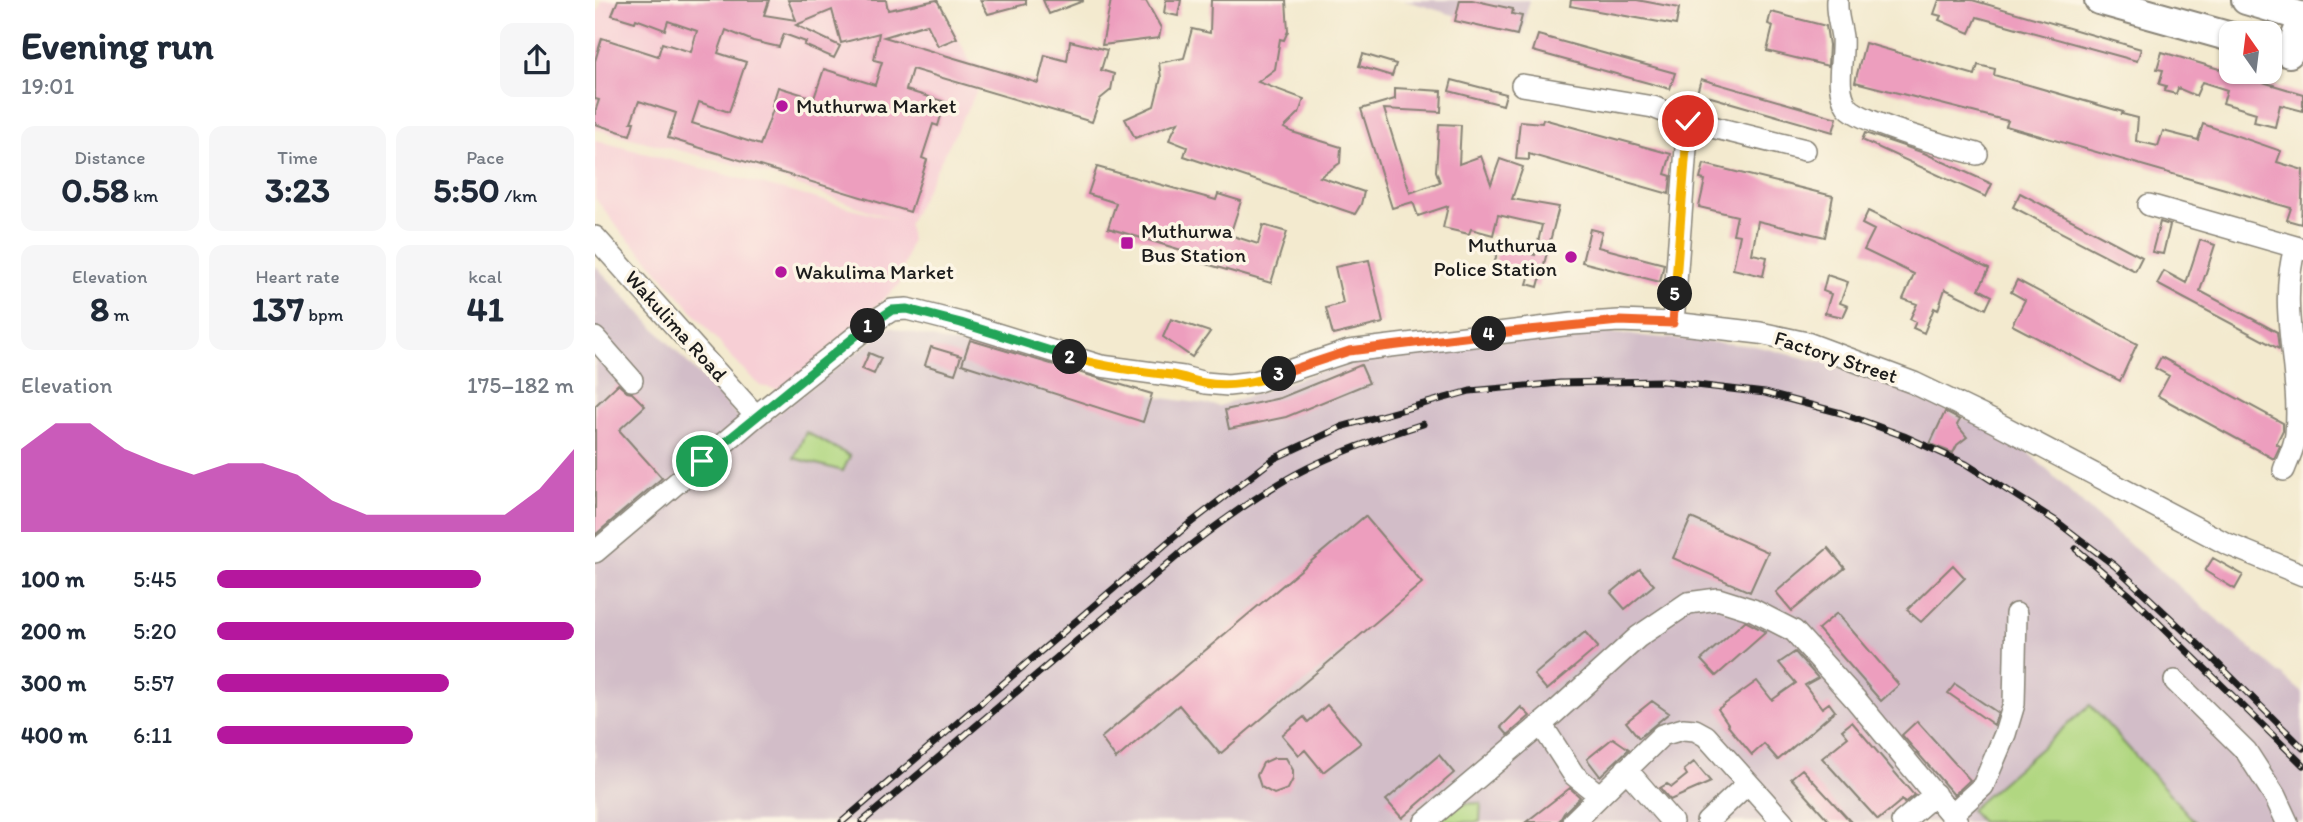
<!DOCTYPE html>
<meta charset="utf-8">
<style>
:root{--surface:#fff;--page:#f6f6f7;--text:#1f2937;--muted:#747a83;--accent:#b5179e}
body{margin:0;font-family:Itim,sans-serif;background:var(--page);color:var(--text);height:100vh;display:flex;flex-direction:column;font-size:26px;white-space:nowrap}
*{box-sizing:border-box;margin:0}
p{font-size:23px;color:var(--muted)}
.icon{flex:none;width:38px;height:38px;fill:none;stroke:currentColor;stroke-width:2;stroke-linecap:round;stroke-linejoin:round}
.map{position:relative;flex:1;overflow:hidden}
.sheet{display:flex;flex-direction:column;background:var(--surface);width:595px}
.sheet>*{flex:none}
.needle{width:46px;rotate:346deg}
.buttons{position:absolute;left:1624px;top:21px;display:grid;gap:14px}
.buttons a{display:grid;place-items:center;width:63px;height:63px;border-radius:14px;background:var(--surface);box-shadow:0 2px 5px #0004;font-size:35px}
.pin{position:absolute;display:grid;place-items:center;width:60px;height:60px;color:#fff;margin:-30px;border:4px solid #fff;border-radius:50%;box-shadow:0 2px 7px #0007}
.km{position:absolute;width:35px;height:35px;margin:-18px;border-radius:50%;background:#222;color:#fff;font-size:19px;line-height:35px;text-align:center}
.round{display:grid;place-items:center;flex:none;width:74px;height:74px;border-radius:14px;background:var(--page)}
.headline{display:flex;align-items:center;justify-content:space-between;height:119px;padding:0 21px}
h1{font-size:38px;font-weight:800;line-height:52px}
.metrics{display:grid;grid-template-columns:repeat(3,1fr);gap:10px;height:119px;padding:7px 21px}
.metrics div{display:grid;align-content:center;border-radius:14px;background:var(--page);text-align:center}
.metrics b{font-size:35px;font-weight:800}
.metrics small{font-size:19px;font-weight:400}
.metrics p{font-size:19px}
.chart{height:196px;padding:14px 21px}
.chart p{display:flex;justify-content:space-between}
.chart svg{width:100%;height:126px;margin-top:7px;fill:var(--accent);opacity:.7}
ul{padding:0 21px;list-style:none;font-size:23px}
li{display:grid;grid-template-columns:112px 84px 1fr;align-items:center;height:52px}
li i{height:18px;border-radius:9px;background:var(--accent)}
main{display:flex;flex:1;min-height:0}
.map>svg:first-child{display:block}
</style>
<main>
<section class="sheet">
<div class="headline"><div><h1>Evening run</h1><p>19:01</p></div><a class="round"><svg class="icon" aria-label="share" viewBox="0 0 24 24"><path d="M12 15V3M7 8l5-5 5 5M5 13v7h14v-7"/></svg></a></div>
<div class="metrics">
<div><p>Distance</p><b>0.58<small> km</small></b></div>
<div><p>Time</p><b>3:23</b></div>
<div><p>Pace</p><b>5:50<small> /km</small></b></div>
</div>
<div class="metrics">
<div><p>Elevation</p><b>8<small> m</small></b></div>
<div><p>Heart rate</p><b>137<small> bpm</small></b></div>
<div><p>kcal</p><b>41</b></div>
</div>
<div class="chart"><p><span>Elevation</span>175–182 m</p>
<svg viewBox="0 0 160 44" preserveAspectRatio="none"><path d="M0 44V15L10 6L20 6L30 15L40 20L50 24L60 20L70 20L80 24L90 33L100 38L110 38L120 38L130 38L140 38L150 29L160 15V44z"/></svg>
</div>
<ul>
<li><b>100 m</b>5:45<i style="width:74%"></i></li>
<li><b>200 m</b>5:20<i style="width:100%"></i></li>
<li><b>300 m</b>5:57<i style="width:65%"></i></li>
<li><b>400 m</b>6:11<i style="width:55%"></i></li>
</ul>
</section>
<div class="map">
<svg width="1708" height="822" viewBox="0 0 1708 822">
<rect width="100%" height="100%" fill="#fcf5e5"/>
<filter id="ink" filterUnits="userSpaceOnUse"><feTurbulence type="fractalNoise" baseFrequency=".0143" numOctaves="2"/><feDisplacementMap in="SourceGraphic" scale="14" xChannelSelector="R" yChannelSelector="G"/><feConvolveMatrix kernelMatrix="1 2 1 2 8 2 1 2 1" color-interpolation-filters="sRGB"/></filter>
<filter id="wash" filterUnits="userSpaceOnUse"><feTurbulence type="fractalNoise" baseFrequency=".00686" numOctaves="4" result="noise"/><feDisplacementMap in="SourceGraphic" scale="28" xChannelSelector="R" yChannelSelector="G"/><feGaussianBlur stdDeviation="1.57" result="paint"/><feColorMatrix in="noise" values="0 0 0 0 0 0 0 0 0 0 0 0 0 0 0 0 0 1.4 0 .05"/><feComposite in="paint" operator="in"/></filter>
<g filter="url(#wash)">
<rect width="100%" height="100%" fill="#f3eacf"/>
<!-- built -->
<path fill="#f7cfd5" d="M7 0H284L286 4 316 0H344L386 83 313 224 316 240 304 285 187 390 165 386 140 361 53 259 28 234 0 198V140L301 220 147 166 0 129V19Z"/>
<!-- industrial -->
<path fill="#d2bdc8" d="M809 0H934L927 36Z
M0 265 158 432 295 327 568 398 624 406 772 355 1004 332 1160 346 1264 371 1422 442 1498 513 1708 693V822H0Z"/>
<!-- green -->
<path fill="#b1d781" stroke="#667a4e" stroke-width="2" d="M211 432 255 456 248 471 199 458Z
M1495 705 1600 822H1386L1375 810Z
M886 803 885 822H838L859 804Z"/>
<g id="blocks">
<!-- building -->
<path fill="#ed9ebe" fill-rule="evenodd" d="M23 0H174L169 15 201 20 193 0H291L293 10 342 0 362 38 343 46 332 24 289 37 443 83 450 55 472 61 475 41 512 50 506 70 519 74 516 90 505 99 497 122 317 69 311 90 350 102 343 126 338 124 327 158 332 160 315 212 73 138 81 113 44 101 36 122H39L35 135 0 124V112L4 100 0 99V61L7 38 63 56 67 43 96 52 102 31 73 21 70 30 41 19 40 22 17 15ZM237 10 246 43 284 33 279 60 287 62 280 85 229 69 219 98 183 87 177 106 179 107 165 145 97 123 104 102 134 112 151 62 123 53 131 30 158 41 184 47 189 34 211 42 209 45 239 58 245 46 201 25Z
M385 0H431V4L393 14Z
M448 0H488V1L454 14Z
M516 0 551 1 566 28 564 38 507 45Z
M571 0H586L583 16 569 13Z
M616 0H691L693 31 689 40 685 39 680 69 663 82 709 99 704 113 689 128 697 132 746 147 745 163 725 177 769 192 766 204 760 214 589 156 592 147 574 140 583 122 540 138 530 119 559 106 566 78 564 63 589 58 597 29 615 33Z
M865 0H877L918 9 917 14 927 16 922 35 860 21Z
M976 0H1042L1084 8 1081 25 975 6Z
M1344 0H1377L1546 49 1542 61 1382 17 1375 33 1344 20 1346 16 1339 14Z
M1176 12 1231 26 1234 45 1233 66 1172 51 1178 26 1173 24Z
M943 35 1080 73 1075 89 938 51Z
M1270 43 1380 75 1383 65 1400 69 1399 75 1528 112 1527 114 1543 118 1541 141 1563 146 1568 131 1603 140 1608 124 1686 151 1682 162 1708 170 1706 224 1692 220 1696 208 1411 126 1413 121 1260 82Z
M1567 52 1708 94V111L1685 105 1680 127 1659 122 1661 113 1628 103 1632 90 1607 82 1601 96 1583 88 1581 94 1569 91 1571 86 1564 84 1568 70 1562 69Z
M768 54 801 64 797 76 764 66Z
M1106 79 1242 118 1238 132 1102 93Z
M857 80 911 94 908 105 854 91Z
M800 88 847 91 846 112 789 109 815 193 845 182 841 171 844 124 866 125 864 164 886 156 896 184 905 159 928 167 917 199 964 207 943 287 932 284 936 271 900 261 904 245 940 255 947 225 903 215 898 235 876 229 874 234 848 228 853 206 823 216 818 202 797 208 766 109 800 99Z
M948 119 1076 154 1070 174 1076 176 1074 194 934 154V160L921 159 925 121 947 123Z
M1270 133 1329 153 1397 184 1391 197 1267 140Z
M1109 164 1238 196 1230 237 1163 221 1157 254 1172 257 1168 276 1138 269 1145 235 1138 234 1142 216 1104 207 1110 180 1105 179Z
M502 167 621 200 623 194 646 201 635 235 663 244 668 225 692 232 676 283 591 258 593 252 513 228 521 203 493 194Z
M1425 193 1547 257 1540 271 1418 207Z
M1273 211 1394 269 1384 289 1397 296 1391 309 1350 289 1343 310 1339 308 1329 333 1318 328 1321 322 1315 319 1322 304 1308 299 1319 274 1269 250 1279 230 1267 224Z
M1565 222 1575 225 1568 254 1557 252Z
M995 229 1007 232 1003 247 1069 264 1065 282 987 262Z
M1605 240 1620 245 1605 291 1682 332 1684 349 1562 284 1569 271 1591 283Z
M774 260 788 323 738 335 731 308 748 303 740 267Z
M1232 275 1253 282 1245 303 1253 306 1248 317 1230 313 1236 294 1228 291Z
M1422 280 1542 344 1525 381 1417 325 1430 300 1416 292Z
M576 319 615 332 597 357 568 337Z
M375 340 557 394 548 422 367 364Z
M336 347 366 356 360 374 330 365Z
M274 353 286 358 279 374 267 369Z
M1566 357 1688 423V430L1681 444 1685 446 1679 459 1563 396 1574 376 1560 368Z
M766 365 774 383 691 417 634 429 630 410 685 398Z
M23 384 32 392 37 393 50 406 24 430 67 478 0 535V406Z
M1350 412 1365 420 1362 425 1372 437 1362 445 1358 453 1335 444Z
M770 516 827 583 625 754 584 705 521 759 506 738Z
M1096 518 1173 552 1155 592 1078 558Z
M1233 548 1250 568 1197 611 1181 592Z
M1618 558 1648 575 1640 589 1610 571Z
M1358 565 1370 578 1326 622 1312 610Z
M1045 569 1059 585 1030 609 1016 593Z
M1242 613 1304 685 1286 701 1223 629Z
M1150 621 1171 632 1121 676 1106 660Z
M990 632 1003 647 952 690 939 675Z
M1200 652 1223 678 1210 685 1227 708 1234 703 1240 711 1183 760 1169 744 1157 755 1133 726 1134 725 1123 709 1162 681 1177 700 1201 683 1184 663Z
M1360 684 1403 713 1399 725 1353 693Z
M1057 701 1074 713 1044 738 1031 722Z
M732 705 766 743 728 772 710 750 704 755 687 735 709 717 713 722Z
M926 707 935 716 913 735 906 727Z
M1322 721 1375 780 1359 795 1307 735Z
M1257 722 1319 795 1309 803 1307 800 1283 820 1227 758 1253 737 1247 730Z
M1018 738 1034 749 1005 776 992 759Z
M844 755 859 773 807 818 791 800Z
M679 758H691L698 770V779L693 789 679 794 666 787 662 775 668 763Z
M1099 762 1116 782 1075 800 1065 788 1072 784 1077 787 1092 775 1089 770Z
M1207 769 1256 822H1235L1196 778Z
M975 788 985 797 969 813 965 820 962 822H931Z"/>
</g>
</g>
<g filter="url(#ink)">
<use href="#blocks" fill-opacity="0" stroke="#888376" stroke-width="2"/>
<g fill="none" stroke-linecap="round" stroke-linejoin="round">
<!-- minor casing -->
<g stroke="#888376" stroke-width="24">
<path id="minor" d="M1242 0C1241 15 1245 23 1247 37 1249 59 1239 86 1252 106 1263 123 1359 148 1382 154
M927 85 1058 107 1093 121
M1554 205 1708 249
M0 237 161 416
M1078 323 1093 121 1210 150
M0 338 37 380
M1689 470C1693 459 1700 446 1701 434 1707 372 1682 309 1700 248
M0 552 161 416 284 318 297 310 312 309 366 323 506 366 588 377 610 383 633 385 660 382 754 351 977 324 1024 321 1078 323 1165 333 1212 343 1319 383 1398 421 1630 543 1708 575
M1580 681 1651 751 1680 796 1692 822
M946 724 979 775 1004 795
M1031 769 1077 822
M1356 815 1388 786 1410 734 1419 704 1421 614
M830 822 957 715 1043 637 1093 603 1123 599 1158 610 1199 631 1262 701 1362 822
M978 822 1067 735 1088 729 1100 730 1111 736 1188 822
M1112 822 1153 783
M1307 822 1340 794"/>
</g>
<!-- major casing -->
<g stroke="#888376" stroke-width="32">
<path id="major" d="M1504 0 1636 37
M1651 0 1708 17
M1694 53 1708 19"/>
</g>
<!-- minor -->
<use href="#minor" stroke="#fff" stroke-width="21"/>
<!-- major -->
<use href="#major" stroke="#fff" stroke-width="28"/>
<!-- rail casing -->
<g stroke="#1c1c1c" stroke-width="7">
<path id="rail" d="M1481 549 1538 598 1708 765
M247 822 594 524 680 458 749 426 875 391 965 383 1067 381 1170 393 1246 413 1309 436 1371 464 1461 521 1520 566 1603 644 1708 748
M267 822 593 547C627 521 661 496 699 475 740 453 784 438 828 424"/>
</g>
<!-- rail -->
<use href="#rail" stroke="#fcf5e5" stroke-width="4.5" stroke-dasharray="13" stroke-linecap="butt"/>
</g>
</g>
<g fill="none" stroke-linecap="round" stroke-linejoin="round" filter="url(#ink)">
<!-- split-1 casing -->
<g stroke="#fff" stroke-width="14">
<path id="split-1" d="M107 461 273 326"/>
</g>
<!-- split-2 casing -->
<g stroke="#fff" stroke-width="14">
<path id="split-2" d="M273 326 297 310 312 309 366 323 475 357"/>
</g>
<!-- split-3 casing -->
<g stroke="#fff" stroke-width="14">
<path id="split-3" d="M475 357C509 367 542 371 577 375 589 377 598 381 609 383 635 388 660 382 684 374"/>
</g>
<!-- split-4 casing -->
<g stroke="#fff" stroke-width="14">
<path id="split-4" d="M684 374 754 351 894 334"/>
</g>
<!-- split-5 casing -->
<g stroke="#fff" stroke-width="14">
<path id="split-5" d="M894 334 1024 321 1078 323 1080 294"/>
</g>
<!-- split-6 casing -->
<g stroke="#fff" stroke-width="14">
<path id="split-6" d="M1080 294 1093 121"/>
</g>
<!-- split-1 -->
<use href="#split-1" stroke="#22a559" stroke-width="9"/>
<!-- split-2 -->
<use href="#split-2" stroke="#22a559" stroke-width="9"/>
<!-- split-3 -->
<use href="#split-3" stroke="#f5b400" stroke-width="9"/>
<!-- split-4 -->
<use href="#split-4" stroke="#f0652b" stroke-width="9"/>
<!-- split-5 -->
<use href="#split-5" stroke="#f0652b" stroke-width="9"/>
<!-- split-6 -->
<use href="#split-6" stroke="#f5b400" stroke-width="9"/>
</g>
<!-- markers -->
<g fill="#b5179e" stroke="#fcf5e5" stroke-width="2.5">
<circle cx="187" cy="106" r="7"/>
<rect x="525" y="236" width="14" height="14" rx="3.5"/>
<circle cx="976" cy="257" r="7"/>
<circle cx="186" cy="272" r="7"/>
</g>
<g text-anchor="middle" stroke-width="7" stroke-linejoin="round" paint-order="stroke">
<!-- poi labels -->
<g font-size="21" fill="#1c1c1c" stroke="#fcf5e5" text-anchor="start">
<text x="201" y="113">Muthurwa Market</text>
<text x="546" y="238">Muthurwa<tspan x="546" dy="24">Bus Station</tspan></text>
<text x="962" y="252" text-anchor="end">Muthurua<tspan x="962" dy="24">Police Station</tspan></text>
<text x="200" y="279">Wakulima Market</text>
</g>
<!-- street labels -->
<g font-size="21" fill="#1c1c1c" stroke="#fcf5e5">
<text transform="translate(81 326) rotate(48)" y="7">Wakulima Road</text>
<text transform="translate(1241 357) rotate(18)" y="7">Factory Street</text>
</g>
</g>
</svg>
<div class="buttons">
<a><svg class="needle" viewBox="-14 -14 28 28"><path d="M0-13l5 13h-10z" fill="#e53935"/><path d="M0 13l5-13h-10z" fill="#747a83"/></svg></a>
</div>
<div class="pin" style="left:107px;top:461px;background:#1e9e55"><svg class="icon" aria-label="arrive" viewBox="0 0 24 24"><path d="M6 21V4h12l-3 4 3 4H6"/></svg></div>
<div class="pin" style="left:1093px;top:121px;background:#d93025"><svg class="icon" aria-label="check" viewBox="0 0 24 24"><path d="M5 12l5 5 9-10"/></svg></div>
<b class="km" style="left:273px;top:326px">1</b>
<b class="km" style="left:475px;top:357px">2</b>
<b class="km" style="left:684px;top:374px">3</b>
<b class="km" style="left:894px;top:334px">4</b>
<b class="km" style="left:1080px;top:294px">5</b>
</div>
</main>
